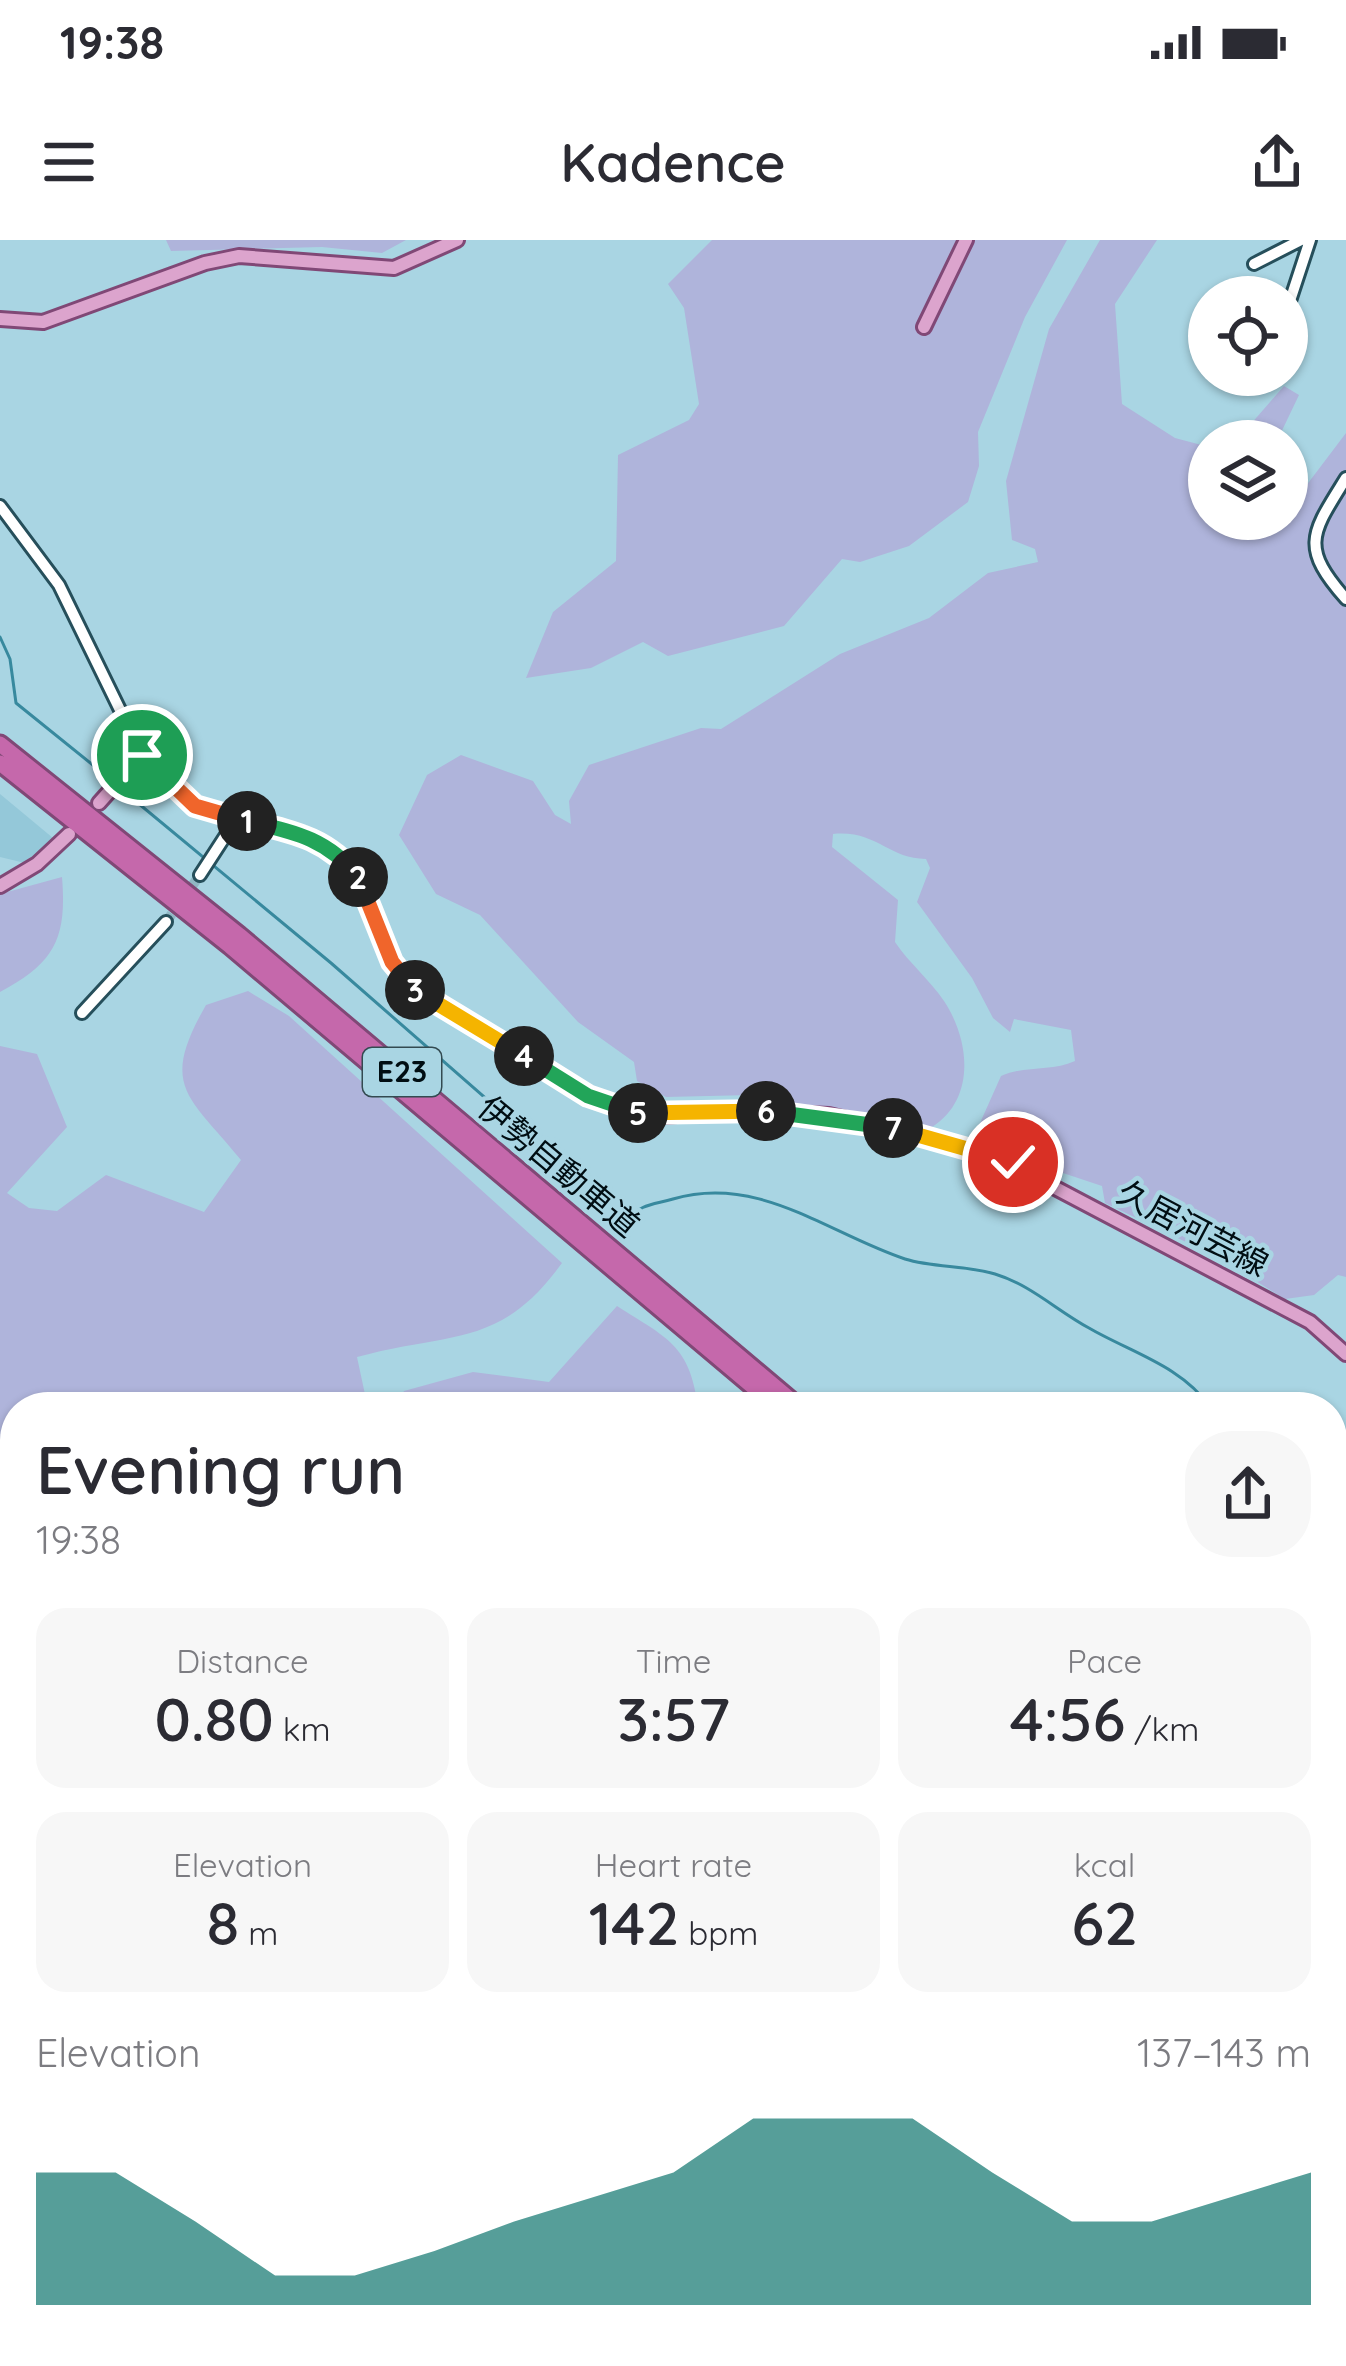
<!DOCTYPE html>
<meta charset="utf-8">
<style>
:root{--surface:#fff;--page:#f7f7f7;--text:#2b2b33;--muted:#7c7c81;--accent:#0f766e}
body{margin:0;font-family:Quicksand,"Noto Sans JP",sans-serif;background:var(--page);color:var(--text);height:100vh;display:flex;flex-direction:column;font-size:45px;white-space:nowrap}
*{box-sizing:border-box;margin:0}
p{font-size:39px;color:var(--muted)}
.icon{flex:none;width:66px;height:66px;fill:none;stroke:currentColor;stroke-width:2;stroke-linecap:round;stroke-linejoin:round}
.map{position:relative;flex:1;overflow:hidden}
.sheet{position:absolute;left:0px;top:1152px;width:1347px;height:975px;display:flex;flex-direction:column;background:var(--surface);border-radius:48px 48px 0 0;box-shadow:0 3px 9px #0004}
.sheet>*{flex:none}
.tools{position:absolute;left:1188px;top:36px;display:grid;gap:24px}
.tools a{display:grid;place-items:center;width:120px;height:120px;border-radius:50%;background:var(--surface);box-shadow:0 3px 9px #0004;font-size:60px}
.pin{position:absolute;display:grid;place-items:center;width:102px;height:102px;color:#fff;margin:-51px;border:6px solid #fff;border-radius:50%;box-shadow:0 3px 12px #0007}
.km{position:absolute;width:60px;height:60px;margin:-30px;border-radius:50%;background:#222;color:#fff;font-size:33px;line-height:60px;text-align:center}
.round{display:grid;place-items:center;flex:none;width:126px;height:126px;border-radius:48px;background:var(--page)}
.overview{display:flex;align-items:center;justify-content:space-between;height:204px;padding:0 36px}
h1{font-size:66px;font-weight:600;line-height:90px}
.figures{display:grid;grid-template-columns:repeat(3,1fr);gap:18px;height:204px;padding:12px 36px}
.figures div{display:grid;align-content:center;border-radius:30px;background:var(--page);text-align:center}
.figures b{font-size:60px;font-weight:600}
.figures small{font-size:33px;font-weight:400}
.figures p{font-size:33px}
.chart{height:336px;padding:24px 36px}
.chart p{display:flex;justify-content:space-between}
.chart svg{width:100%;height:216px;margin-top:12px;fill:var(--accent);opacity:.7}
.status{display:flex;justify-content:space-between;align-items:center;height:84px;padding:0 60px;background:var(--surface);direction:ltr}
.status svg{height:33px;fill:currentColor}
header{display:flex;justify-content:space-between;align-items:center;height:156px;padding:0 36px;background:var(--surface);font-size:54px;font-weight:600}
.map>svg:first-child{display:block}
</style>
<div class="status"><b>19:38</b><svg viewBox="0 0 49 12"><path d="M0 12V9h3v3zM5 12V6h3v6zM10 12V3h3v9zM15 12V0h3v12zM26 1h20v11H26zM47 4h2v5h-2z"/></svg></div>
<header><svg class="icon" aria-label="menu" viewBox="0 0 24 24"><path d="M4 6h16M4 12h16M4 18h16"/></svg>Kadence<svg class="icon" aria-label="share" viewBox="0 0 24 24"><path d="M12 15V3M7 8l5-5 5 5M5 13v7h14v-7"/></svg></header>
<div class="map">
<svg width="1346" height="2126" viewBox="0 0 1346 2126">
<rect width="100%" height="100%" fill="#a9d5e3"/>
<!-- built -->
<path fill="#94c8d9" d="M0 554 59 603 25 623 0 617Z"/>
<!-- green -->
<path fill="#afb4db" d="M166 0H406L382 13 322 7 171 11Z
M712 0H1067L1025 77 978 192 979 226 968 262 909 306 860 322 842 319 784 386 668 416 643 402 591 428 526 438 553 372 616 321 618 215 689 180 699 164 684 68 668 44Z
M1100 0H1157L1115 64 1122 164 1175 198 1209 207V238H1200L1209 253V279H1287V271L1346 193V1037L1338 1035 1314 1055 1285 1059 1217 1017 1105 963 1102 946 1018 918 992 903 980 883 1001 836C1026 825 1051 832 1075 821L1071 790 1014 779 1010 792 993 778 972 738 917 662 930 628 926 619C888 619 877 590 833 594L832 607 898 660 895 702C909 723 930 740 944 761 971 802 975 860 932 887L751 855 666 857 637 841 634 822 578 782 480 675 436 654 399 595 427 535 461 515 533 541 555 575 571 584 569 561 589 525 701 488 721 489 840 414 929 378 988 333 1038 322 1035 309 1012 300 1006 241 1049 89Z
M1284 146 1299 155 1277 201H1236Z
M62 637C67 698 55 723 0 752V654Z
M248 751 289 776 562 1023C500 1109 451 1091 357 1117L366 1159 382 1167H15V1722L0 1719V806L37 814 67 887 7 953 29 968 57 971 106 935 204 972 241 920C188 855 159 847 206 765Z
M617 1066C667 1098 690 1105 698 1167H396L404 1151 473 1132 549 1142Z
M15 1792V2112H442L466 2126H19L15 2114 0 2109V1795Z
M1143 2112H1316L1305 2126H1170Z"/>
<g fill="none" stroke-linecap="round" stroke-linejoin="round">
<!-- stream -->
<path stroke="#38899e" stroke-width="3" d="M0 397 10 419 16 463 104 534
M121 549 331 723 626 981C642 963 652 965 673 959 759 934 827 993 905 1019 934 1028 965 1025 995 1034 1031 1045 1056 1070 1089 1088 1130 1112 1182 1126 1210 1167
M1332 1476 1346 1492"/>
<!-- river -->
<path stroke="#38899e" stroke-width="15" d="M1332 1797 1346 1805"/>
<!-- minor-tunnel -->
<path stroke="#90b7c4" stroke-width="10" stroke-dasharray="10 5" stroke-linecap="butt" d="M166 682 200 635"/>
<!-- minor casing -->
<g stroke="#264f5b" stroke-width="16">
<path id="minor" d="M1254 24 1301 0
M1287 70 1310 0
M1346 238C1312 293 1299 306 1346 359
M0 266 59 345 142 515
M200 635 237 578
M82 773 166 682
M1080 2120 1104 2126
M1329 2126 1333 2112 1346 2117"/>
</g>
<!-- major casing -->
<g stroke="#804876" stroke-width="18">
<path id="major" d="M0 79 43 82 205 23 239 16 394 28 457 0
M924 87 966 0
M99 563 142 515 195 566 303 594 335 611 362 642 392 721 416 752 588 856 660 876 745 871 829 875 987 912 1310 1082 1346 1114
M0 646 37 624 69 594
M1332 1708 1346 1687
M1079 2126 1082 2112"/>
</g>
<!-- highway casing -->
<g stroke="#804876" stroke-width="21">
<path id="highway" d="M0 504 239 695 799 1167
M0 523 230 706 777 1167
M1332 1563 1346 1572
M1332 1581 1346 1590"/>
</g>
<!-- minor -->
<use href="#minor" stroke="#fff" stroke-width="10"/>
<!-- major -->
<use href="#major" stroke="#dca4cd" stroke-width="12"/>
<!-- highway -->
<use href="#highway" stroke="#c568ab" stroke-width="15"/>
</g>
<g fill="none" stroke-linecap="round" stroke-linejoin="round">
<!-- split-1 casing -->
<g stroke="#fff" stroke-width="24">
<path id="split-1" d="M142 515 195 566 247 581"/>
</g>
<!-- split-2 casing -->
<g stroke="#fff" stroke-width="24">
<path id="split-2" d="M247 581C293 592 327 598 358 637"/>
</g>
<!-- split-3 casing -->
<g stroke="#fff" stroke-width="24">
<path id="split-3" d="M358 637 392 722 415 750"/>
</g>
<!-- split-4 casing -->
<g stroke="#fff" stroke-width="24">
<path id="split-4" d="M415 750 524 816"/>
</g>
<!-- split-5 casing -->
<g stroke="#fff" stroke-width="24">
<path id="split-5" d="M524 816 588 856 638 873"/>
</g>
<!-- split-6 casing -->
<g stroke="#fff" stroke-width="24">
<path id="split-6" d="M638 873 766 871"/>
</g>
<!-- split-7 casing -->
<g stroke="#fff" stroke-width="24">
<path id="split-7" d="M766 871 893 888"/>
</g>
<!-- split-8 casing -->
<g stroke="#fff" stroke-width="24">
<path id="split-8" d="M893 888 1013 922"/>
</g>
<!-- split-1 -->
<use href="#split-1" stroke="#f0652b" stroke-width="15"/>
<!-- split-2 -->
<use href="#split-2" stroke="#22a559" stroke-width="15"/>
<!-- split-3 -->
<use href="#split-3" stroke="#f0652b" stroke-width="15"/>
<!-- split-4 -->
<use href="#split-4" stroke="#f5b400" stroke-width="15"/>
<!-- split-5 -->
<use href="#split-5" stroke="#22a559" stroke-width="15"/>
<!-- split-6 -->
<use href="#split-6" stroke="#f5b400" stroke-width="15"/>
<!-- split-7 -->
<use href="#split-7" stroke="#22a559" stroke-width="15"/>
<!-- split-8 -->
<use href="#split-8" stroke="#f5b400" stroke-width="15"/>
</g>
<g text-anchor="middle" stroke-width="9" stroke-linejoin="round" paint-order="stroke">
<!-- shield labels -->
<rect fill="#a9d5e3" stroke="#334a51" stroke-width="3" x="363" y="808" width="78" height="48" rx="9"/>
<g font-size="30" font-weight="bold" fill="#010e13">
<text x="402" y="842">E23</text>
</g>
<!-- street labels -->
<g font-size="33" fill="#010e13" stroke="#a9d5e3">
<text transform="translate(559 926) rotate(40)" y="12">伊勢自動車道</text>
<text transform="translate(1193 988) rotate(28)" y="12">久居河芸線</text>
</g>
</g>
</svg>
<div class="tools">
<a><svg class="icon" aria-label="locate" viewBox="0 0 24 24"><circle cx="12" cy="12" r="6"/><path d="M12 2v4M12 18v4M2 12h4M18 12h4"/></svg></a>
<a><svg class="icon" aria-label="layers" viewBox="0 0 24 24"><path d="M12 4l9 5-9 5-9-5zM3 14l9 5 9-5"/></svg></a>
</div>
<div class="pin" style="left:142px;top:515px;background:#1e9e55"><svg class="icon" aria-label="arrive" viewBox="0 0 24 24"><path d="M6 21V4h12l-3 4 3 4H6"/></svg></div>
<div class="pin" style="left:1013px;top:922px;background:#d93025"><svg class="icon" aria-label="check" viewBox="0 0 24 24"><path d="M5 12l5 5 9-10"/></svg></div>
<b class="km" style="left:247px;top:581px">1</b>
<b class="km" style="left:358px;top:637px">2</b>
<b class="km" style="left:415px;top:750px">3</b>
<b class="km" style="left:524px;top:816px">4</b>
<b class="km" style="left:638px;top:873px">5</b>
<b class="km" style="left:766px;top:871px">6</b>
<b class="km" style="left:893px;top:888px">7</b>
<section class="sheet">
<div class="overview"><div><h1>Evening run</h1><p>19:38</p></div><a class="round"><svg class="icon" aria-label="share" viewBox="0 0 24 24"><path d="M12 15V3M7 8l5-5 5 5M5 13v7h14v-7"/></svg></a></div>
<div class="figures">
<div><p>Distance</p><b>0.80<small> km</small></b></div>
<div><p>Time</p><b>3:57</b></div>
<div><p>Pace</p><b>4:56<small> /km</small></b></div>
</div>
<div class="figures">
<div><p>Elevation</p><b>8<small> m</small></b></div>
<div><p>Heart rate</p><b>142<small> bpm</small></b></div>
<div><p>kcal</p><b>62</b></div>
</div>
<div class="chart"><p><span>Elevation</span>137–143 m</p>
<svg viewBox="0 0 160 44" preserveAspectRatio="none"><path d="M0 44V17L10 17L20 27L30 38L40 38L50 33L60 27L70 22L80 17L90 6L100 6L110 6L120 17L130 27L140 27L150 22L160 17V44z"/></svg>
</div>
</section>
</div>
